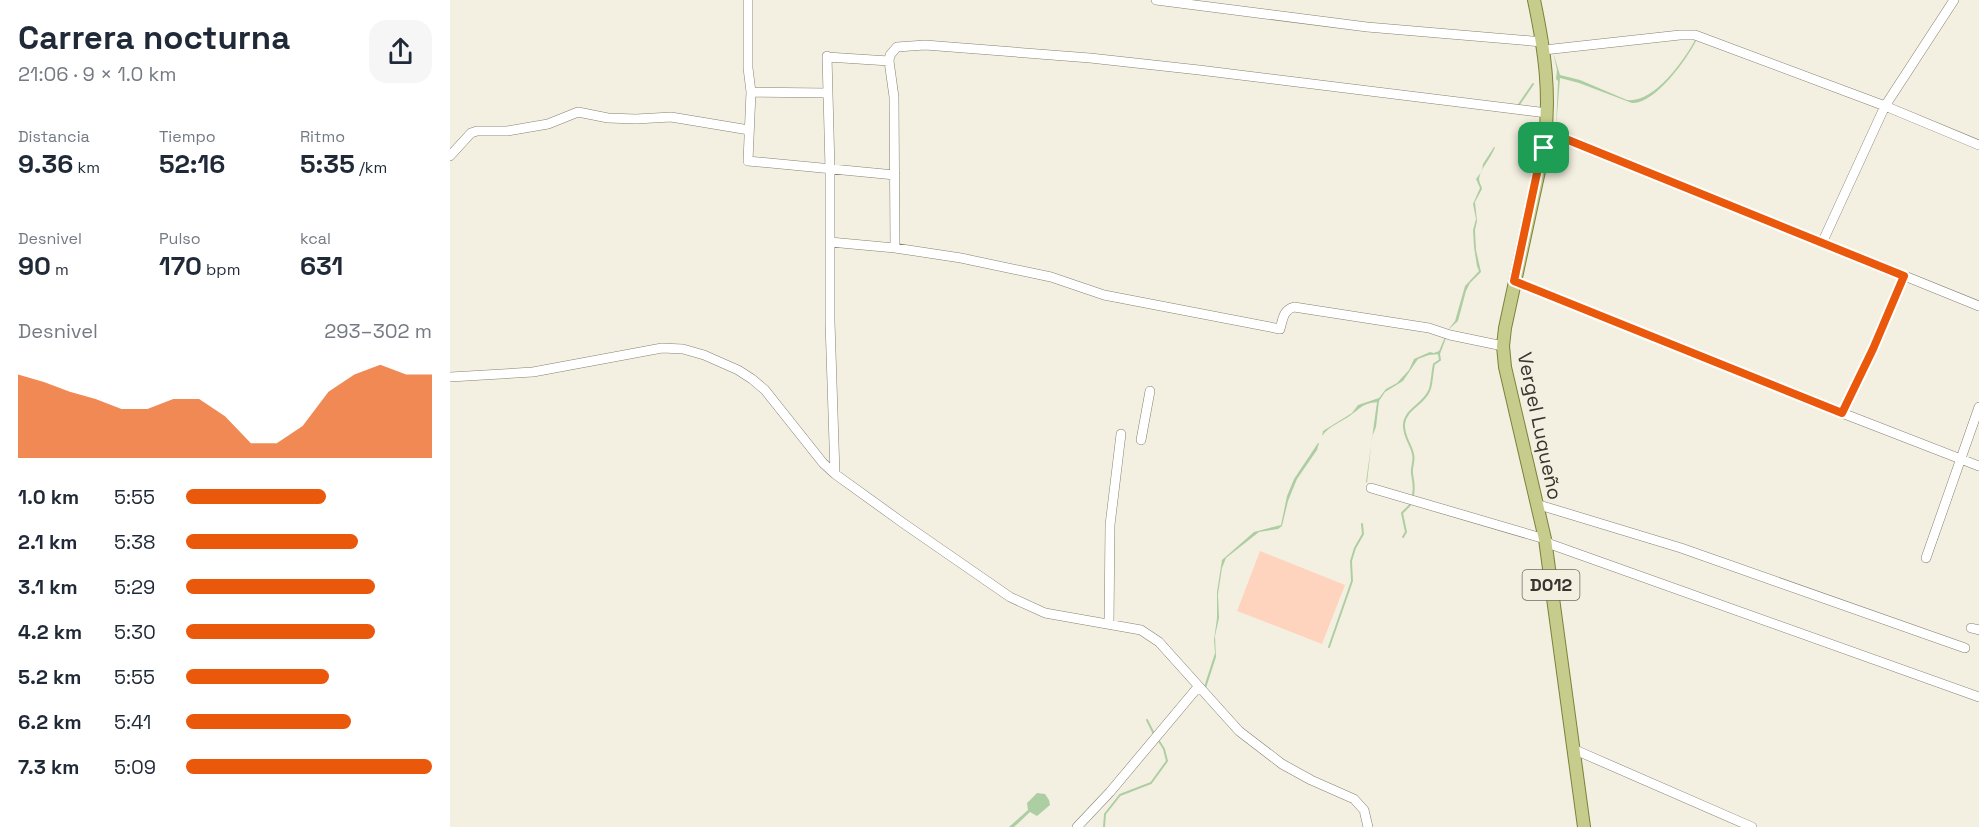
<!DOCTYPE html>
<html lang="es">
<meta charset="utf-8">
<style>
:root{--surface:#fff;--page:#f6f6f7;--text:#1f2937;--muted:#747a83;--accent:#ea580c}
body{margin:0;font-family:"Space Grotesk",sans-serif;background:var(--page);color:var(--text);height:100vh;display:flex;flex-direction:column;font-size:22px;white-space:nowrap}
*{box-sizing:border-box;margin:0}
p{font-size:20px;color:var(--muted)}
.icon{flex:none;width:33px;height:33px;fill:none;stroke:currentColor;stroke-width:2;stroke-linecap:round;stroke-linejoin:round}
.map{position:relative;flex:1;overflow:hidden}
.details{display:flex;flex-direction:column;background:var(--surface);width:450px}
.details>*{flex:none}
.pin{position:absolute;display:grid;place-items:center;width:51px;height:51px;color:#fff;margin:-26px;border-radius:12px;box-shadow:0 3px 9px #0006}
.round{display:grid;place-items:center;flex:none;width:63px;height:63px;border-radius:18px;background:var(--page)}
.summary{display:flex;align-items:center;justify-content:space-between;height:102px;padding:0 18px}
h1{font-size:33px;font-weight:700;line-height:45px}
.figures{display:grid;grid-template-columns:repeat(3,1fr);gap:9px;height:102px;padding:6px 18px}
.figures div{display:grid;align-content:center}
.figures b{font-size:26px;font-weight:700}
.figures small{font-size:16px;font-weight:400}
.figures p{font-size:16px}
.chart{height:168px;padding:12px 18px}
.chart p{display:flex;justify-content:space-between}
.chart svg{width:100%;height:108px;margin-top:6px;fill:var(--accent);opacity:.7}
ul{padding:0 18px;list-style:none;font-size:20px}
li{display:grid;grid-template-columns:96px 72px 1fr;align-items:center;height:45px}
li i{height:15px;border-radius:8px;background:var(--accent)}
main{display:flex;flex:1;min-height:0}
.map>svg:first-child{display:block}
</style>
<main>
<section class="details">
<div class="summary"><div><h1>Carrera nocturna</h1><p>21:06 · 9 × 1.0 km</p></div><a class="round"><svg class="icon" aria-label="share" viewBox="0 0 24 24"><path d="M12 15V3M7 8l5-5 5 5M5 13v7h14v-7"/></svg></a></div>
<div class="figures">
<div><p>Distancia</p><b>9.36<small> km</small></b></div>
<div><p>Tiempo</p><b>52:16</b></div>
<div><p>Ritmo</p><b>5:35<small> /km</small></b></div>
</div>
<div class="figures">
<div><p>Desnivel</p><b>90<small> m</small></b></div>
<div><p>Pulso</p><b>170<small> bpm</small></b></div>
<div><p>kcal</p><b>631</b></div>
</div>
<div class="chart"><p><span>Desnivel</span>293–302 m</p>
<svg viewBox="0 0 160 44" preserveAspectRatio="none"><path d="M0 44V10L10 13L20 17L30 20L40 24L50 24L60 20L70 20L80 27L90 38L100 38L110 31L120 17L130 10L140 6L150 10L160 10V44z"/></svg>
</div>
<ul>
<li><b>1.0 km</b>5:55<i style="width:57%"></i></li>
<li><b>2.1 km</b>5:38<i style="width:70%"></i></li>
<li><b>3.1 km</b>5:29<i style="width:77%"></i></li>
<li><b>4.2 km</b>5:30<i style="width:77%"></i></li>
<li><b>5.2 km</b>5:55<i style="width:58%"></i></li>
<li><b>6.2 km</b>5:41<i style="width:67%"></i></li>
<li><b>7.3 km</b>5:09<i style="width:100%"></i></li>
</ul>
</section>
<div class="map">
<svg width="1529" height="827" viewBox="0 0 1529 827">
<rect width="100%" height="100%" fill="#f4f0e1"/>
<!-- green -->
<path fill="#fed4be" d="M810 551 895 585 872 644 787 611Z"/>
<!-- water -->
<path fill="#adcea2" d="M1245 40 1246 41C1237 59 1204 105 1182 103L1129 83 1110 78 1106 128 1108 81 1106 79 1107 70 1103 52 1110 75 1130 80 1177 100C1204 103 1233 62 1245 40Z
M1044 147H1045C1042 157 1030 169 1029 179 1029 183 1032 186 1032 189L1025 202 1027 221 1025 230 1026 250 1031 272 1020 283 1016 291 1008 321 998 330 1005 321 1015 286 1029 271 1027 266 1024 247 1023 230 1026 219 1023 204 1030 188 1026 179 1032 171 1033 164Z
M995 337 996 338 990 354 979 355 968 359 953 381 935 392 929 401 926 427 922 437 917 483 916 482 927 402C912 404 912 407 901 415 890 423 880 425 872 436L873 431 902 413 908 405 929 398 936 389 947 383 959 370 964 359 980 352 984 353 989 351Z
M868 443H869L867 450 847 479 838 501 832 526 828 529 809 532 776 558 772 568 768 594 769 618 765 636 766 657 756 688 754 687 765 653 764 640 767 618V592L772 560 804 532 831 525 837 496 844 479Z
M587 793 595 794 599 800 600 805 587 816 580 812 564 827H559L578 810 577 803Z"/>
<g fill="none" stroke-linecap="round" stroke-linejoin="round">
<!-- stream -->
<path stroke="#adcea2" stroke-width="2" d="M1068 106 1083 84
M963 495C965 485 963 483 962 473 961 467 965 461 963 454 961 444 953 436 954 424 956 408 973 405 979 391 982 386 982 372 984 364L990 360 989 354
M953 537 956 532 952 513 960 505
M879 647 902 581 901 561 905 548 913 534 912 524
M697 720 704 734
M654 827 655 814 670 795 701 783 717 761 714 749 707 738"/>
<!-- minor casing -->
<g stroke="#868174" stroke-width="10">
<path id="minor" d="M298 0V68L301 92 298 161 445 175
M706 0 917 27 1093 42
M1094 50 1230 35H1245L1435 106 1529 145
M377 56 380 169V322L385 474
M377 57 439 61
M301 92 378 93
M1096 131 1529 306
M0 156 21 133 27 131H57L98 124 128 112 158 118 186 119 221 117 299 130
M380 242 445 248 511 258 601 277 654 295 830 329C833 319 833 310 844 307L979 328 1000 335 1053 346
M1372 243 1435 106 1504 0
M445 248 444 97 439 61 440 55 447 47 475 45 640 58 749 70 1097 113
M1064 281 1392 413 1529 466
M0 377 83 372 212 348 233 349 254 355 288 370 302 379 315 390 373 463 385 474 453 523 560 597 595 613 691 630 709 642 789 731 832 764 861 780 904 799 914 810 918 827
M1392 413 1423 349 1454 276
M691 440 700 391
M921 488 1095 539 1100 544 1529 697
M1086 504 1231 548 1515 648
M1476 558 1529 407
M659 624 660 525 671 434
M1521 628 1529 630
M1123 749 1302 827
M627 827 660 792 748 687"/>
</g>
<!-- major casing -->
<g stroke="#7b823a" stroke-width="14">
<path id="major" d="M1084 0C1095 52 1101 95 1094 148L1055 328 1053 346 1055 367 1095 539 1134 827"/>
</g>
<!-- minor -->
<use href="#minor" stroke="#fff" stroke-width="9"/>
<!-- major -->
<use href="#major" stroke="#c6cd8c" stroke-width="12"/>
</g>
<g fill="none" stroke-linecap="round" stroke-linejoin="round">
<!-- route casing -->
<g stroke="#fff" stroke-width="12">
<path id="route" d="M1096 131 1454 276 1423 349 1392 413 1064 281Z"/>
</g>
<!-- route -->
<use href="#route" stroke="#ea580c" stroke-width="8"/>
</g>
<g text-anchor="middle" stroke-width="5" stroke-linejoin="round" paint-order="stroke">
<!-- shield labels -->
<rect fill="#f4f0e1" stroke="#6f6d64" stroke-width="1.5" x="1072.5" y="570" width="57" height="30" rx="4.5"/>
<g font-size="18" font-weight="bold" fill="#36352f">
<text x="1101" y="591">D012</text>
</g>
<!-- street labels -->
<g font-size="20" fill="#36352f" stroke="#f4f0e1">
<text transform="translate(1090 426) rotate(78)" y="7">Vergel Luqueño</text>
</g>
</g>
</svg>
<div class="pin" style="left:1094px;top:148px;background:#1e9e55"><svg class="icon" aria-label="arrive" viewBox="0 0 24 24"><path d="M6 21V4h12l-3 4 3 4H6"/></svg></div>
</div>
</main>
